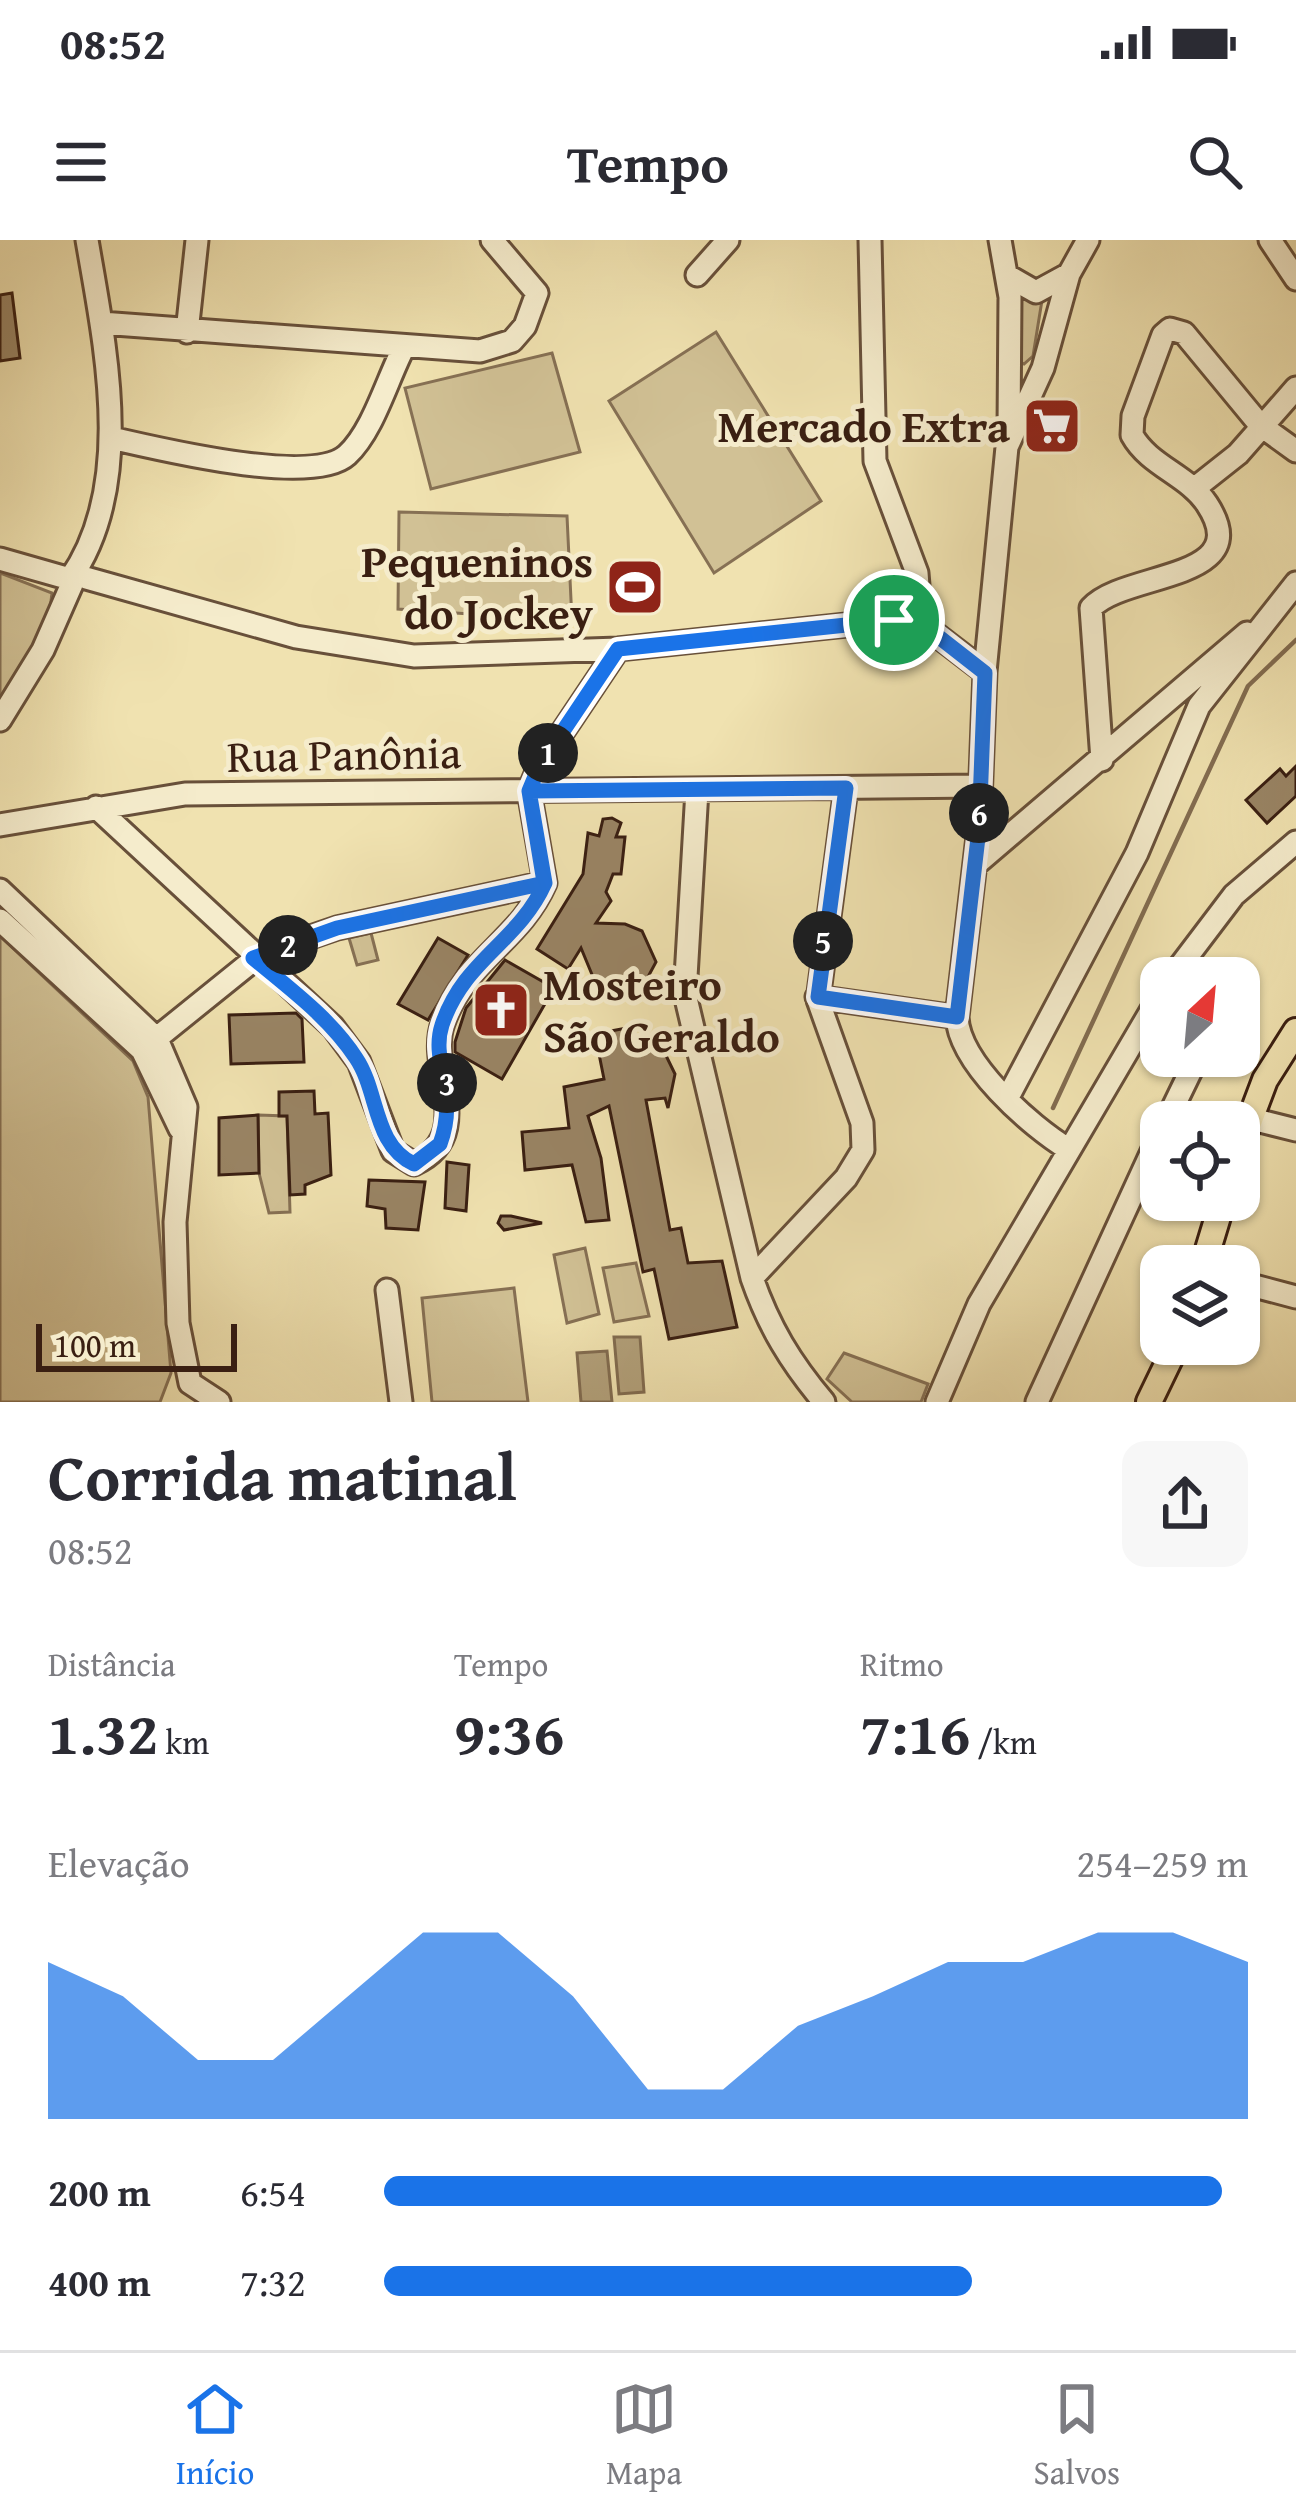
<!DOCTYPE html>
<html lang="pt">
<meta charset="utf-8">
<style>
:root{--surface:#fff;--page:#f7f7f7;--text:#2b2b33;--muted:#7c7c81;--line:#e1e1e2;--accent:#1a73e8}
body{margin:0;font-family:"Gentium Book Plus",serif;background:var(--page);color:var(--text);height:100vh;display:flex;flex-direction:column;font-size:45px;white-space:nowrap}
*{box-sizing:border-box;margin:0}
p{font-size:39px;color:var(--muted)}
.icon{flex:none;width:66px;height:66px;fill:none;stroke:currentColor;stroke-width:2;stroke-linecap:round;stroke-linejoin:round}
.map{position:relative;height:1162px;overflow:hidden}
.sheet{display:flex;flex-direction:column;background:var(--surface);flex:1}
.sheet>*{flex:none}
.needle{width:78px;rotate:26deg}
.buttons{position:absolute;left:1140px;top:717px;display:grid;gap:24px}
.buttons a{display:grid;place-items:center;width:120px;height:120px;border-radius:24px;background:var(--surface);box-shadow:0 3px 9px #0004;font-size:60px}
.scale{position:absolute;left:36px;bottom:30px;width:201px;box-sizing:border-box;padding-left:12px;border:6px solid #3a1f12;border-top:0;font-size:33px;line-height:42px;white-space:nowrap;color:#3a1f12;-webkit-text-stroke:9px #f5eccc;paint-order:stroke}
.pin{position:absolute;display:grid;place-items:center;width:102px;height:102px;color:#fff;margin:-51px;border:6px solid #fff;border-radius:50%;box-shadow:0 3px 12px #0007}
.km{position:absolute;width:60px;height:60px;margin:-30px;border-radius:50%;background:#222;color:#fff;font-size:33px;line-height:60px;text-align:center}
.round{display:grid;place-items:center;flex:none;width:126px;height:126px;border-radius:24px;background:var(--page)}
.overview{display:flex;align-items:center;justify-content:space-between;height:204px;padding:0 48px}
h1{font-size:66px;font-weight:700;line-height:90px}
.figures{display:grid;grid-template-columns:repeat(3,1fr);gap:18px;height:204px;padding:12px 48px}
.figures div{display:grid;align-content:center}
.figures b{font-size:60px;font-weight:700}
.figures small{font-size:33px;font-weight:400}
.figures p{font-size:33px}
.chart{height:336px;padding:24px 48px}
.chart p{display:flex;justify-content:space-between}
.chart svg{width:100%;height:216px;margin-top:12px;fill:var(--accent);opacity:.7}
ul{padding:0 48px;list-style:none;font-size:39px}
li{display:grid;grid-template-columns:192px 144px 1fr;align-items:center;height:90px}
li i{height:30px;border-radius:15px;background:var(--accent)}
.status{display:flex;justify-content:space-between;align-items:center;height:84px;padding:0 60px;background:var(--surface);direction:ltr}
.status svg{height:33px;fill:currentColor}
header{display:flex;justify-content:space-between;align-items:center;height:156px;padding:0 48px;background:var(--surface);font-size:54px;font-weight:700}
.tab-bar{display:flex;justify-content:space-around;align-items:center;height:168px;border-top:3px solid var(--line);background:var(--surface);font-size:33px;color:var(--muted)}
.tab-bar a{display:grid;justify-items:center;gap:6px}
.tab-bar .current{color:var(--accent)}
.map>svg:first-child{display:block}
</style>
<div class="status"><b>08:52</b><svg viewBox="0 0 49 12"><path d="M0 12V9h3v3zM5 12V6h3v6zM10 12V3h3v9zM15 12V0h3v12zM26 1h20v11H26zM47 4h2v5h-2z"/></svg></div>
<header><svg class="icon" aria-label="menu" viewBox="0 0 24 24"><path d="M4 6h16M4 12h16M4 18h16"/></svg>Tempo<svg class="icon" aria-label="search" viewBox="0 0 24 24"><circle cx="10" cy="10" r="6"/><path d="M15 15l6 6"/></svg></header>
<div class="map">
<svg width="1296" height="1162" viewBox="0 0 1296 1162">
<rect width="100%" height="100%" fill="#f0e2b0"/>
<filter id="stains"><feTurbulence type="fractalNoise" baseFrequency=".00167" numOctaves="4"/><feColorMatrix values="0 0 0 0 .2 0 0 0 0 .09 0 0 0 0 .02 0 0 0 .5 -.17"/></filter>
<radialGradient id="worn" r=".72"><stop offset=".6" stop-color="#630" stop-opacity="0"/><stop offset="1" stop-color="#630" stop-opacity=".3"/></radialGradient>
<!-- green -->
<path fill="#d1c195" stroke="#867054" stroke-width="3" d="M1015 47 1043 54 1033 116 1024 124 1017 121Z
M716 92 821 261 714 333 609 161Z
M552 113 580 212 431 249 405 148Z
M399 272 567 276 572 381 398 369Z
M0 333 52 353C49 396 22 431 0 467Z
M371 693 378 720 357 725 349 698Z
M0 696 133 821 148 857 171 1133 160 1162H0Z
M258 875 287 876 290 972 269 973 259 933Z
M585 1008 599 1074 567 1083 554 1015Z
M636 1023 649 1076 614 1082 603 1028Z
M514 1048 528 1162H432L422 1058Z
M844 1113 928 1144 921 1162H852L827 1139Z"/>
<!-- water -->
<path fill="#b2a07a" stroke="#826c50" stroke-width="3" d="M614 1097H640L644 1152 619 1154Z
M607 1111 612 1162H581L577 1113Z"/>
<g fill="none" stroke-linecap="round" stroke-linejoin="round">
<!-- stream -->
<path stroke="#826c50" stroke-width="4.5" d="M1053 868 1248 446 1296 400"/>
</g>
<!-- building -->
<path fill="#998464" stroke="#3a1f12" stroke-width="3" d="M12 53 20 118 0 121V55Z
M1296 526V556L1267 583 1246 560 1280 529 1286 536Z
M612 578 621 583 616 597H625L621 634H613L606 652 611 661 596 683 625 684 642 691 656 722 642 748 621 756 598 749 581 708 568 729 537 709 583 634 588 593 599 596 603 579Z
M438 698 468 715 428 780 398 764Z
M505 720 554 748 502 839 455 812V802L466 768Z
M296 773 302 779 304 822 231 824 229 775Z
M632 787 636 807 657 808 656 795 675 834 668 868 665 858 646 860 670 990 681 988 688 1023 722 1021 737 1087 669 1099 654 1029 643 1032 609 866 588 876 601 918 609 980 586 982 572 925 525 930 522 892 569 888 564 847 604 839 595 794Z
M314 851 315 874 328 873 331 935 305 945V954L290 955 287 876H279V852Z
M258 875 259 933 219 935V878Z
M447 922 469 925 466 971 445 968Z
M369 940 425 942 418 990 386 988 385 969 367 966Z
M501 976H511L542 983 504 990 498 983Z"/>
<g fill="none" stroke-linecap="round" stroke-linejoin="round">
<!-- minor casing -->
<g stroke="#68503a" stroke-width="27">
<path id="minor" d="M870 0 875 221 917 333 921 383
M1000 0 1010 57 1009 188
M1270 0 1296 39
M697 35 728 0
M1008 36 1036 52 1069 34
M101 83 480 111 512 101 525 86 537 53 492 0
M187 92 197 0
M111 198C156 208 312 247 347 215 373 191 387 140 403 109
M1195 248 1238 214 1296 148
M0 319 70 339
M86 338 296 397 414 416 618 409 894 380 921 383 985 432
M70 339C136 245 105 106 87 0
M0 480 43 410 72 344
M1102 520 1091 368C1124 331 1258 342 1207 264 1188 235 1149 226 1132 195L1133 176 1163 95 1170 89 1184 93 1260 185 1296 211
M697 550 685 754 752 1038C769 1087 791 1123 824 1162
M96 567 333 787 359 822 393 911 414 924C478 895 426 829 443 783 466 718 519 702 545 643
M0 585 185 554 980 546
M975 625 1247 393
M0 650 157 799 186 867 175 982 178 1083 190 1143 219 1162
M0 680 142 810 180 889
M1171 738 1234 655 1296 602
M817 757 957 777
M142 810 261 714 337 688 545 643 529 551 539 527 618 409
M1007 859 1137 613 1199 466 1296 343
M1248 878 1296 890
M1166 882 1198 816
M1068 909C1030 886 959 823 957 777L979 588 985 432 1007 207 1043 128 1069 34 1088 0
M752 1038 846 938 863 910 862 883 818 760 846 548
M1239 1042 1296 1057
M387 1050 401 1162
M937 1162 979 1064 1161 754
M1037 1162 1161 892"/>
</g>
<!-- major casing -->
<g stroke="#3a1f12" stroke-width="30">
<path id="major" d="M1239 909 1265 840 1296 791
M1203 1026 1223 960
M1149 1162 1177 1104"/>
</g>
<!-- minor -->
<use href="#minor" stroke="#f5eccc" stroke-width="21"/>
<!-- major -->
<use href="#major" stroke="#f0e2b0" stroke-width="24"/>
</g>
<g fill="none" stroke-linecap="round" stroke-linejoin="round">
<!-- route casing -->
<g stroke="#fff" stroke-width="24">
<path id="route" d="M894 380 618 409 539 527 529 551 545 643 337 688 253 718C290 749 330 778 356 818 379 852 373 905 414 924L440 904C459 854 430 821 442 785 464 719 518 703 545 643L543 636 529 551 846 548 818 757 957 777 979 589 985 433 921 383 894 380"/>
</g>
<!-- route -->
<use href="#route" stroke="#1a73e8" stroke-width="15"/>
</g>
<!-- icons -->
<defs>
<g id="supermarket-square" transform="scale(3)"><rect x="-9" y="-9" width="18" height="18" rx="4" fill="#8f2418" stroke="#f5eccc"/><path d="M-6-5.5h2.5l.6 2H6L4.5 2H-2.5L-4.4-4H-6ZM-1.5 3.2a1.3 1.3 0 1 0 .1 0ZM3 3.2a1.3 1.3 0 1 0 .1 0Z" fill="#fff"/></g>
<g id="stadium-square" transform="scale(3)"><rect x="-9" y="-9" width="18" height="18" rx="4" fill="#8f2418" stroke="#f5eccc"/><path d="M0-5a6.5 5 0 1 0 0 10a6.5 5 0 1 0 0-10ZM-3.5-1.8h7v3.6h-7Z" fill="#fff"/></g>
<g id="church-square" transform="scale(3)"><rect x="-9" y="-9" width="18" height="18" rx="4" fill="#8f2418" stroke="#f5eccc"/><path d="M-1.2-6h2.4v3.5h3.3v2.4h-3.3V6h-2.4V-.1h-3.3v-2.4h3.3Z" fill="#fff"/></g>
</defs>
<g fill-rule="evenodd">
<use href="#supermarket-square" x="1052" y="186"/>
<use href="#stadium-square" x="635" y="347"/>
<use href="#church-square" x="501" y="770"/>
</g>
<g text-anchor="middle" stroke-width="10" stroke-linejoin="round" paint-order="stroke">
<!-- poi labels -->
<g font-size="45" font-weight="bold" fill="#3a1f12" stroke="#f5eccc" text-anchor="end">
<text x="1010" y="202">Mercado Extra</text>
<text x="593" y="337">Pequeninos<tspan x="593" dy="52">do Jockey</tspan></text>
<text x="543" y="760" text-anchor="start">Mosteiro<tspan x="543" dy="52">São Geraldo</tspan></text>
</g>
<!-- street labels -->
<g font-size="45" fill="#3a1f12" stroke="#f5eccc">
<text transform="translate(344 514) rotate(-1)" y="16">Rua Panônia</text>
</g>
</g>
<rect width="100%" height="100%" filter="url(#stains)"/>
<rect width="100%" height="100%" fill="url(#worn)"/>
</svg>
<div class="buttons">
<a><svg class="needle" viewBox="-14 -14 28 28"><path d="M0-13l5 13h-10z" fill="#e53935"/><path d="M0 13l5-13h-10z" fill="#7c7c81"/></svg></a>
<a><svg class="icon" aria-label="locate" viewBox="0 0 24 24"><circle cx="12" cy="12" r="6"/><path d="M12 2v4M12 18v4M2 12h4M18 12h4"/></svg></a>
<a><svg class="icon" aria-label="layers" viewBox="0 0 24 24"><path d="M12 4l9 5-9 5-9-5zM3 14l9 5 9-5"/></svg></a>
</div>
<div class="scale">100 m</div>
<div class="pin" style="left:894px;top:380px;background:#1e9e55"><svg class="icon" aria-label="arrive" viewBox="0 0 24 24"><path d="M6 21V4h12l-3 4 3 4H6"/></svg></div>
<b class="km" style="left:548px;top:513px">1</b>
<b class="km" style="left:288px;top:705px">2</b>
<b class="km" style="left:447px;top:843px">3</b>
<b class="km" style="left:823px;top:701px">5</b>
<b class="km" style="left:979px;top:573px">6</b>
</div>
<section class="sheet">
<div class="overview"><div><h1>Corrida matinal</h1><p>08:52</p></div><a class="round"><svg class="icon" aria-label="share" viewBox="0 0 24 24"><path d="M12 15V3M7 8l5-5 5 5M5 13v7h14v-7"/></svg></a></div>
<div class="figures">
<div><p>Distância</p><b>1.32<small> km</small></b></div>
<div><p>Tempo</p><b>9:36</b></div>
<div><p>Ritmo</p><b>7:16<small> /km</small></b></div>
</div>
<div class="chart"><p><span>Elevação</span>254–259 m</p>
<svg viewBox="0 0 160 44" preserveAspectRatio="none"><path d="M0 44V12L10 19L20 32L30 32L40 19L50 6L60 6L70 19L80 38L90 38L100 25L110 19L120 12L130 12L140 6L150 6L160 12V44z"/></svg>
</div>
<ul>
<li><b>200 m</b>6:54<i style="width:97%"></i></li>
<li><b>400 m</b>7:32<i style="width:68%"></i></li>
</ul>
</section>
<nav class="tab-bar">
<a class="current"><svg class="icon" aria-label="home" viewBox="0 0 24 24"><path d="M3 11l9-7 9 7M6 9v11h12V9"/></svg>Início</a>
<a><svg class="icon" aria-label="map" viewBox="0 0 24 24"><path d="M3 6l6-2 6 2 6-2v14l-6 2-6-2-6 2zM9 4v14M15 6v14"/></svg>Mapa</a>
<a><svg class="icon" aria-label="saved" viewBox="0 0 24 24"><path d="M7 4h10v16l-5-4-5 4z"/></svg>Salvos</a>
</nav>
